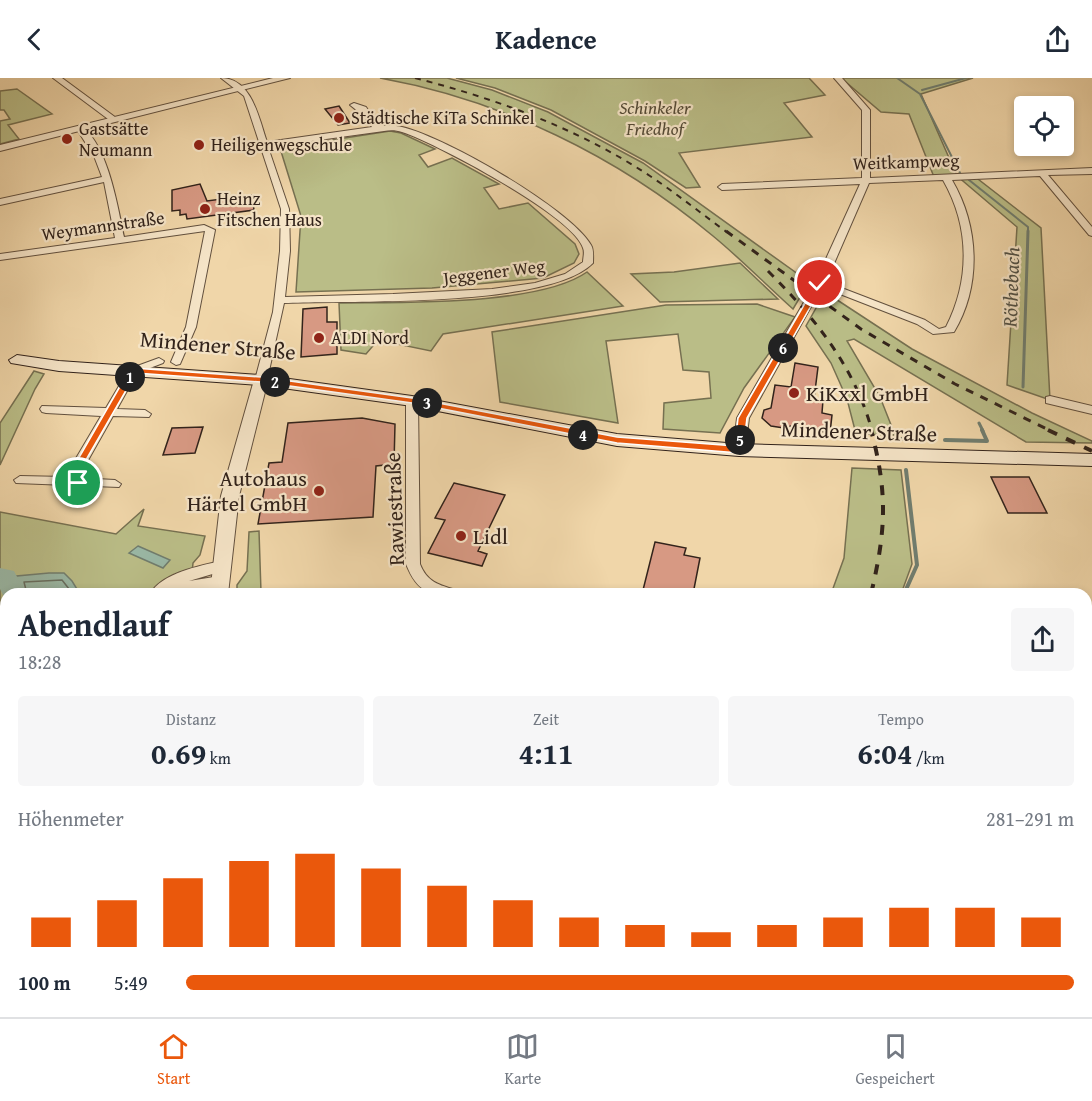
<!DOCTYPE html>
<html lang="de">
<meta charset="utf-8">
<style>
:root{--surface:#fff;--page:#f6f6f7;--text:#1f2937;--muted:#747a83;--line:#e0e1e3;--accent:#ea580c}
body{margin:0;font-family:"Gentium Book Plus",serif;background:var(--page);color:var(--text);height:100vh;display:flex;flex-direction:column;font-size:22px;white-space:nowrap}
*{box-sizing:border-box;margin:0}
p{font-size:20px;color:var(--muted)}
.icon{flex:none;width:33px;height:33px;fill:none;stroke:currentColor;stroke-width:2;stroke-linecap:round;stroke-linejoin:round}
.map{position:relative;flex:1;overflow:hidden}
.sheet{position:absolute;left:0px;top:510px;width:1092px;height:429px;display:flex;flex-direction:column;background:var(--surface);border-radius:18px 18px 0 0;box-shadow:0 3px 9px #0003}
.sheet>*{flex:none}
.fabs{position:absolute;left:1014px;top:18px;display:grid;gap:12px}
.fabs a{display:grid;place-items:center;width:60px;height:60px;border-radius:6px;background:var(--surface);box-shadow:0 3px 9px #0003;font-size:30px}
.pin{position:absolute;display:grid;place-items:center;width:51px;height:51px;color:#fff;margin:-26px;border:3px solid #fff;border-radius:50%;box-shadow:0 2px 6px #0007}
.km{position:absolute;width:30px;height:30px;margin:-15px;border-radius:50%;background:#222;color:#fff;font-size:16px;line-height:30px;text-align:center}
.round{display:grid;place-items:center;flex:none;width:63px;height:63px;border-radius:6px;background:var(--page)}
.head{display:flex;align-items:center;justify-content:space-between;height:102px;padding:0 18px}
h1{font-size:33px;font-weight:600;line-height:45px}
.stats{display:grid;grid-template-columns:repeat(3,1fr);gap:9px;height:102px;padding:6px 18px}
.stats div{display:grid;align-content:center;border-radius:6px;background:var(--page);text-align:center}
.stats b{font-size:30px;font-weight:600}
.stats small{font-size:16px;font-weight:400}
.stats p{font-size:16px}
.chart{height:168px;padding:12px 18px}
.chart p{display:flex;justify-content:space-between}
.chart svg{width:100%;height:108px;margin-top:6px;stroke:var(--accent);stroke-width:6}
ul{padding:0 18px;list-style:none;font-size:20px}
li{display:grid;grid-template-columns:96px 72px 1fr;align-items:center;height:45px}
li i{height:15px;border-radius:8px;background:var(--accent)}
header{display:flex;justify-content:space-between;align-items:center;height:78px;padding:0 18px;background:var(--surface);font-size:27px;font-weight:600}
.menu{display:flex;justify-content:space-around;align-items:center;height:84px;border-top:2px solid var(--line);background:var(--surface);font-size:16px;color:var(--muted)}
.menu a{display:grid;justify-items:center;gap:3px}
.menu .selected{color:var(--accent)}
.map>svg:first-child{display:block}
</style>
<header><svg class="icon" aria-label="back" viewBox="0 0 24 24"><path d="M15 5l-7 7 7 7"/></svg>Kadence<svg class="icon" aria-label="share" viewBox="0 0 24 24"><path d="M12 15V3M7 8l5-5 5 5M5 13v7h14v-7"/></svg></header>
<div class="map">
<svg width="1092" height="939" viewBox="0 0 1092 939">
<rect width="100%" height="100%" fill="#f0d6a9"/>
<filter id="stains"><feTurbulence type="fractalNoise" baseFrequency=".00333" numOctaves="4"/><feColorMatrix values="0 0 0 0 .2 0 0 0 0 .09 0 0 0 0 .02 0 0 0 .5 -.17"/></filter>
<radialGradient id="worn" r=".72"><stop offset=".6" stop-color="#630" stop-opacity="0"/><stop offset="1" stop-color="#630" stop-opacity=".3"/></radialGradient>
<!-- green -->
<path fill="#babd87" stroke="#767051" stroke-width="1.5" d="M380 0H447L492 12 548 34 643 85 809 204 793 231C766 207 741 181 713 158 617 78 502 22 380 0Z
M456 0H809L825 17 784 25 812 59 679 75 700 109 686 110 645 83 551 32 495 10Z
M841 0H973L921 16 957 98H974L1041 150 1050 322 1007 307 1017 149 957 98 934 99 909 36 881 34Z
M17 11 52 36 8 47 19 61 0 66V43L10 41 4 32H0V13Z
M390 53 401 55 435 71 419 77 428 89 452 80 499 106 484 110 499 131 528 125 575 166 579 176 574 185 543 200 432 210 296 214 301 138 280 70Z
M740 185 778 221 660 224 631 196 674 194Z
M587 194 623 228 443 256 431 273 378 262 366 276 341 272 339 225C400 224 539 228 587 194Z
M825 214 912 271 1032 335 1092 363V365L1026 364 854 261 847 263 880 319 895 357 856 356 847 321 831 285 806 248Z
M757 226 795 239 744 310 720 355 663 351 664 325 711 320 709 294 683 292 678 256 606 263 618 345 500 324 492 254 666 227Z
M34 293 44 296 35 311 0 387V345Z
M852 390 901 392 912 486 901 516H831L844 480Z
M144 431 138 448 205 458 200 477 193 485 190 516H6V552L0 551V434L116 456Z
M259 453 261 514 260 516H237V507L247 493 249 454Z
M6 750V933H169L168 939H0V766Z"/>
<!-- water -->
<path fill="#9ab9a7" stroke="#707d6f" stroke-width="1.5" d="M138 468 170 482 163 490 129 475Z
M49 495H64L72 503 80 516H28L10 508 6 499Z"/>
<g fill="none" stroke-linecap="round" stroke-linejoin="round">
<!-- shore -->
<path stroke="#666e61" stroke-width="1.5" d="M27 516 24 504 62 502 73 516"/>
<!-- stream-far2 -->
<path stroke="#707d6f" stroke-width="2" d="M897 0 920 16 960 95
M922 12 966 0
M969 102 1028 149V155"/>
<!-- stream-far1 -->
<path stroke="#707d6f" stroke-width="3" d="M1023 309 1028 153
M979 345 983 353"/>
<!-- stream -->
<path stroke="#707d6f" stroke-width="4" d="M902 361H924
M945 362 987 363 982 352
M904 516 917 487 906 392"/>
<!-- river -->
<path fill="#9ab9a7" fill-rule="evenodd" d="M0 490 14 493 26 516H6V523L0 511Z
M1086 787H1092V817H1086Z
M1092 871V903L1086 904V872Z
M134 933H250L248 939H136Z
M774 933H839L837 939H771Z"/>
</g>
<!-- building -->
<path fill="#d79983" stroke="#32231b" stroke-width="1.5" d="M339 28 350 45 338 47 325 31Z
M200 106 207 123 252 117 254 132 187 141 186 136 180 137V132L172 133V112Z
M327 229V244H337V276L301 279 303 231Z
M795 285 818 289 814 321 823 322 822 335 832 337 830 355 791 348 784 350 771 348 762 340 764 332 771 330 775 307 791 309Z
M362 340 395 346 394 386 376 388 373 439 258 446 269 385 282 384 288 345Z
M203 349 195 375 163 377 172 350Z
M991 399H1029L1047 435H1008Z
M454 405 505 417 478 473 487 476 482 488 428 475 445 442 435 440Z
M655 464 686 470 684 477 700 480 693 516H642Z"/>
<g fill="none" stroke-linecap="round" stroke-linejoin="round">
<!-- minor casing -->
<g stroke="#62503e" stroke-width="2">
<path id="minor" d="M53 0H62L119 42 112 44Z
M221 0C252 0 259 41 267 64L372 49C365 39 359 34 350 27L354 25 366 29 379 48C387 48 394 47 402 49 445 59 569 130 591 167 594 172 593 179 593 185 549 230 350 222 284 225L267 302 261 306 257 304 255 302 273 234 280 173 281 131 244 18ZM384 53C390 52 396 52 402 54 436 65 573 138 583 170 585 174 583 180 583 184L565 196 535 205 492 211 393 216 285 219 290 173 289 131 268 69Z
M834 0H842L870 32V100L1092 90V96L1048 97 1092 149V158L1089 157 1040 98 952 102C979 148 982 207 954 254L933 256 917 246 822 209 749 340 745 372 739 376 733 372 737 340 815 205 860 106 722 112 718 109 722 106 862 100V32ZM943 102C970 149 970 202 946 249L939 251 925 242 826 204 869 105Z
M80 48C107 63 118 129 124 159L204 147 215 152 196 249 180 286 176 287 171 284 186 249 205 153 0 182V176L115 160 104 104 0 127V121L102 99 94 78 76 50Z
M159 280 164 283 163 285 137 295 117 331 145 332 151 336 149 339 113 338 78 400 115 402 121 406 119 409 16 405 14 402 20 398 65 399 101 338 46 335 42 334 40 331 42 328 106 330 129 291Z
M1050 318 1092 328V336L1046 325V319Z
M412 319 418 323 420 486C427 504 439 507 456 512L458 516C429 516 418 516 406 486V323Z
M221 483 226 484 228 488 226 492 189 503 220 498 225 499 227 503 225 507 185 516H150C162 495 199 488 221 483Z
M6 621V635L0 637V623Z"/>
</g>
<!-- tertiary casing -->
<g stroke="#62503e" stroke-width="2">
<path id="tertiary" d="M273 0H290L0 73V67Z
M261 297 268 302 239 418 228 516H210L221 418 254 302Z
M209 933H235V939H209Z"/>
</g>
<!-- secondary casing -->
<g stroke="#32231b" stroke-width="2">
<path id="secondary" d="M17 277 59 283 261 297 412 318 617 356 739 366 1092 376V388L739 378 617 368 412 328 261 307 59 293 11 285 9 282Z"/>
</g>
<!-- minor -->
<use href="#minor" fill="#f5e4c7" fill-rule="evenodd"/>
<!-- tertiary -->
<use href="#tertiary" fill="#f5e4c7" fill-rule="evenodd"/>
<!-- secondary -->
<use href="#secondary" fill="#f5e4c7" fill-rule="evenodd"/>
<!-- rail-far3 -->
<path stroke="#32231b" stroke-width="2" stroke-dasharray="6 6" stroke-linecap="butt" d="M415 0C497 21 579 51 650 98 677 116 702 136 728 155"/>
<!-- rail-far2 -->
<path stroke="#32231b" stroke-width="3" stroke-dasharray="8 8" stroke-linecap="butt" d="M726 153 861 251 955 306 1051 353
M768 193C814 239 855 289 872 353"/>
<!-- rail-far1 -->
<path stroke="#32231b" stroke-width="4" stroke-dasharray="10 10" stroke-linecap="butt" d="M1048 352 1092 373
M871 516C886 453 888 415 871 352"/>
<!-- rail -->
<path stroke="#32231b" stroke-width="4.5" stroke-dasharray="14 14" stroke-linecap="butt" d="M1086 824 1092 823
M1086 837 1092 836
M1086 930 1092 929
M318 939 343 933
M462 939 494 933
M533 939 566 933
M1043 939 1073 933"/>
</g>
<!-- route -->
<path fill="#ea580c" stroke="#fff" stroke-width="1.5" d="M818 203 824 205 747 340 743 372 739 375 617 365 412 325 261 304 136 295 75 401 81 402V407H69L65 404 129 293 133 290 261 299 412 320 617 359 735 368 738 340Z"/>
<!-- markers -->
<g fill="#8f2418" stroke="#f5e4c7" stroke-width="2">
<circle cx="339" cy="40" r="6"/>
<circle cx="67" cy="61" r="6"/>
<circle cx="199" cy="67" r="6"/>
<circle cx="205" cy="131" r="6"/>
<circle cx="319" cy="260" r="6"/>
<circle cx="794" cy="315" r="6"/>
<circle cx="319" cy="413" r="6"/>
<circle cx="461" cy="458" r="6"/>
</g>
<g text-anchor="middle" stroke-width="4.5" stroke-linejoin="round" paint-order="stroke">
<!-- far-park labels -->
<g font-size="18" font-style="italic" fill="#544a36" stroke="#f5e4c7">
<text x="655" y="36">Schinkeler<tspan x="655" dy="21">Friedhof</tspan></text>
</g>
<!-- far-poi labels -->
<g font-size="18" fill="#32231b" stroke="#f5e4c7" text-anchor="start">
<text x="351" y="46">Städtische KiTa Schinkel</text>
<text x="79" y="57">Gastsätte<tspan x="79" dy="21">Neumann</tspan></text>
<text x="211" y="73">Heiligenwegschule</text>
<text x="217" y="127">Heinz<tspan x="217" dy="21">Fitschen Haus</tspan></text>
<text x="331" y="266">ALDI Nord</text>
</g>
<!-- far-street labels -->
<g font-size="18" fill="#32231b" stroke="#f5e4c7">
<text transform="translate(906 84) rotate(-2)" y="6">Weitkampweg</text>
<text transform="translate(103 148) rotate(-8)" y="6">Weymannstraße</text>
<text transform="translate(494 194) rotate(-7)" y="6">Jeggener Weg</text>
</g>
<!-- far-water labels -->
<g font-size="20" font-style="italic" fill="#515045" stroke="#f5e4c7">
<text transform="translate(1011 209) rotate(-88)" y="7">Röthebach</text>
</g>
<!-- street labels -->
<g font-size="22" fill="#32231b" stroke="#f5e4c7">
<text transform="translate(218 267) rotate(5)" y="8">Mindener Straße</text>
<text transform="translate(859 353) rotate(2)" y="8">Mindener Straße</text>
<text transform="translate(394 431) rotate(-92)" y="8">Rawiestraße</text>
</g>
<!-- poi labels -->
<g font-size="22" fill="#32231b" stroke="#f5e4c7" text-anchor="start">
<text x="806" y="323">KiKxxl GmbH</text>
<text x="307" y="408" text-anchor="end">Autohaus<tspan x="307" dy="25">Härtel GmbH</tspan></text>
<text x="473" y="466">Lidl</text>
</g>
</g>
<rect width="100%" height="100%" filter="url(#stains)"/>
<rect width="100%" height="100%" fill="url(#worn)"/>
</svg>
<div class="fabs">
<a><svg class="icon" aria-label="locate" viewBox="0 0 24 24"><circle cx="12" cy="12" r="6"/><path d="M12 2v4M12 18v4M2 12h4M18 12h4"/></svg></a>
</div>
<div class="pin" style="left:78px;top:405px;background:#1e9e55"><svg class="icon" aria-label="arrive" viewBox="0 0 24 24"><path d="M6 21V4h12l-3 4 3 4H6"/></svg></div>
<div class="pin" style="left:820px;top:205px;background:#d93025"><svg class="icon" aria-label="check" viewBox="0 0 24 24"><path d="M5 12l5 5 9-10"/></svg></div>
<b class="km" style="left:130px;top:299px">1</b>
<b class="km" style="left:275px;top:304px">2</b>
<b class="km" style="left:427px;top:325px">3</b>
<b class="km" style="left:583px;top:357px">4</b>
<b class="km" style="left:740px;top:362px">5</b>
<b class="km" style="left:783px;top:270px">6</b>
<section class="sheet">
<div class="head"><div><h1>Abendlauf</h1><p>18:28</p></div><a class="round"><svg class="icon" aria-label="share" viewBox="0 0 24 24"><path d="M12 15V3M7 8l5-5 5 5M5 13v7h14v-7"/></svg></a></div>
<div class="stats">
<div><p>Distanz</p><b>0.69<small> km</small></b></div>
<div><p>Zeit</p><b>4:11</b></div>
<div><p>Tempo</p><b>6:04<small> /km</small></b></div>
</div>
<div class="chart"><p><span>Höhenmeter</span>281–291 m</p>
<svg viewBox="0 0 160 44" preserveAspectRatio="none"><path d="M5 44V32M15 44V25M25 44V16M35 44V9M45 44V6M55 44V12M65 44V19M75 44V25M85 44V32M95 44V35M105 44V38M115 44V35M125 44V32M135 44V28M145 44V28M155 44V32"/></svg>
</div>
<ul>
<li><b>100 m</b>5:49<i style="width:100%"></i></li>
</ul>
</section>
</div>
<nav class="menu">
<a class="selected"><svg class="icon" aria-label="home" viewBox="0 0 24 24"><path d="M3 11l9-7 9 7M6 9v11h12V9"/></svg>Start</a>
<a><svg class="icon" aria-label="map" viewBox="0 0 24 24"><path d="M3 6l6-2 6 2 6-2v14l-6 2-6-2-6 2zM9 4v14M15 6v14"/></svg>Karte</a>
<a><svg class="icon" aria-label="saved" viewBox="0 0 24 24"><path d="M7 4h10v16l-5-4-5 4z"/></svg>Gespeichert</a>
</nav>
